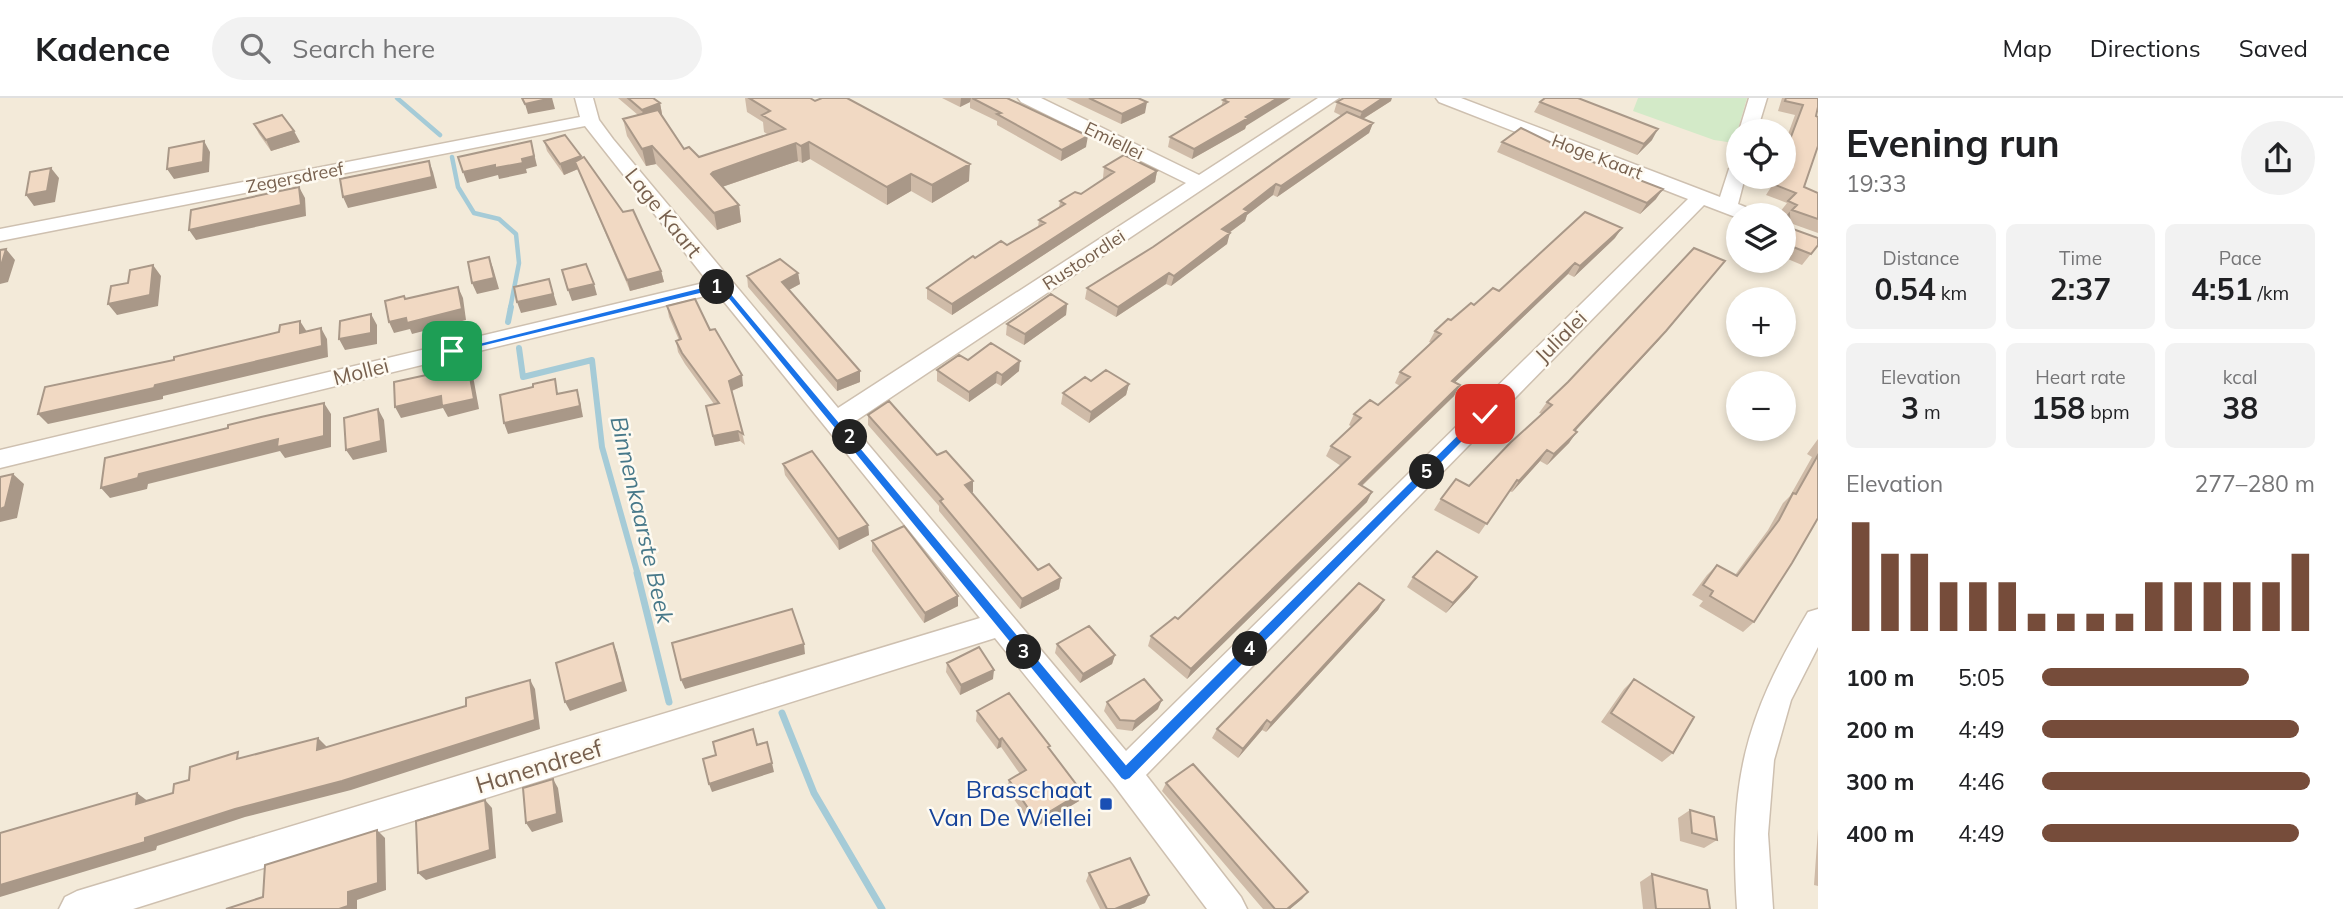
<!DOCTYPE html>
<meta charset="utf-8">
<style>
:root{--surface:#fff;--page:#f2f2f2;--text:#202124;--muted:#757577;--line:#e0e0e0;--accent:#764c3a}
body{margin:0;font-family:Mulish,sans-serif;background:var(--page);color:var(--text);height:100vh;display:flex;flex-direction:column;font-size:26px;white-space:nowrap}
*{box-sizing:border-box;margin:0}
p{font-size:23px;color:var(--muted)}
.icon{flex:none;width:38px;height:38px;fill:none;stroke:currentColor;stroke-width:2;stroke-linecap:round;stroke-linejoin:round}
.map{position:relative;flex:1;overflow:hidden}
.details{display:flex;flex-direction:column;background:var(--surface);width:525px}
.details>*{flex:none}
.fabs{position:absolute;left:1726px;top:21px;display:grid;gap:14px}
.fabs a{display:grid;place-items:center;width:70px;height:70px;border-radius:50%;background:var(--surface);box-shadow:0 4px 10px #0003;font-size:35px}
.pin{position:absolute;display:grid;place-items:center;width:60px;height:60px;color:#fff;margin:-30px;border-radius:14px;box-shadow:0 4px 10px #0006}
.km{position:absolute;width:35px;height:35px;margin:-18px;border-radius:50%;background:#222;color:#fff;font-size:19px;line-height:35px;text-align:center}
.round{display:grid;place-items:center;flex:none;width:74px;height:74px;border-radius:37px;background:var(--page)}
.summary{display:flex;align-items:center;justify-content:space-between;height:119px;padding:0 28px}
h1{font-size:38px;font-weight:700;line-height:52px}
.metrics{display:grid;grid-template-columns:repeat(3,1fr);gap:10px;height:119px;padding:7px 28px}
.metrics div{display:grid;align-content:center;border-radius:10px;background:var(--page);text-align:center}
.metrics b{font-size:30px;font-weight:700}
.metrics small{font-size:19px;font-weight:400}
.metrics p{font-size:19px}
.chart{height:196px;padding:14px 28px}
.chart p{display:flex;justify-content:space-between}
.chart svg{width:100%;height:126px;margin-top:7px;stroke:var(--accent);stroke-width:6}
ul{padding:0 28px;list-style:none;font-size:23px}
li{display:grid;grid-template-columns:112px 84px 1fr;align-items:center;height:52px}
li i{height:18px;border-radius:9px;background:var(--accent)}
header{display:flex;align-items:center;gap:42px;box-sizing:border-box;height:98px;padding:0 35px;background:var(--surface);border-bottom:2px solid var(--line)}
header strong{font-size:33px}
nav{display:flex;gap:38px;margin-inline-start:auto;font-size:24px}
.search{width:490px;height:63px;background:var(--page);display:flex;align-items:center;gap:18px;box-sizing:border-box;padding:0 24px;border-radius:38px;color:var(--muted);font-size:26px}
main{display:flex;flex:1;min-height:0}
.map>svg:first-child{display:block}
</style>
<header>
<strong>Kadence</strong>
<div class="search"><svg class="icon" aria-label="search" viewBox="0 0 24 24"><circle cx="10" cy="10" r="6"/><path d="M15 15l6 6"/></svg>Search here</div>
<nav><a>Map</a><a>Directions</a><a>Saved</a></nav>
</header>
<main>
<div class="map">
<svg width="1818" height="811" viewBox="0 0 1818 811">
<rect width="100%" height="100%" fill="#fcf7ea"/>
<!-- residential -->
<path fill="#f3ead9" fill-rule="evenodd" d="M0 0H1818V811H0ZM1738 33H1783V79H1738ZM1738 117H1783V163H1738ZM1738 201H1783V247H1738ZM1738 285H1783V331H1738Z"/>
<!-- green -->
<path fill="#d3eac8" d="M1638 0H1747L1734 45 1714 42 1633 13Z"/>
<g fill="none" stroke-linecap="round" stroke-linejoin="round">
<!-- stream-far2 -->
<path stroke="#a5cbd7" stroke-width="4.5" d="M397 0 440 37
M452 59 458 89 474 115 499 121 516 136 519 165 510 211"/>
<!-- stream-far1 -->
<path stroke="#a5cbd7" stroke-width="6" d="M508 224 511 209
M519 250 523 279 592 262 602 349 638 477"/>
<!-- stream -->
<path stroke="#a5cbd7" stroke-width="7" d="M637 475 669 604
M782 615 814 695 882 811"/>
<!-- minor casing -->
<g stroke="#cec0b0" stroke-width="3">
<path id="minor" d="M575 0H593L599 22 613 41 838 310 1186 85 1021 4 1018 0H1041L1199 77 1318 0H1339L851 326 1126 653 1688 101 1439 4 1436 0H1461L1720 99 1729 71 1738 65V79H1745L1738 106 1755 113 1758 117H1738V120L1704 107 1146 677 1241 799 1247 811H1207L1114 687 995 540 133 811H59L65 799 77 793 980 520 717 195 0 370V352L708 184 585 28 0 143V131L580 19Z
M1749 0H1767L1757 33H1739Z
M1818 511V549L1791 602 1774 662 1768 736 1773 811H1737C1729 685 1743 623 1808 514Z"/>
</g>
<!-- minor -->
<use href="#minor" fill="#fff" fill-rule="evenodd"/>
</g>
<!-- wall -->
<path fill="#cfbba8" d="M618 0H653L660 5 662 16H661L684 51 699 59 767 36 764 34 763 24 747 14 745 0H810L969 83 932 105 911 93 887 107 810 61 802 65 798 63 722 89 739 107 741 124 717 132 656 66 646 68 627 38 623 21 638 17Z
M942 0H1007L1086 49 1061 63 997 27V23L970 10V4L960 9Z
M1066 0H1138L1145 15 1121 26Z
M1227 0 1246 28 1245 31 1192 61 1168 49 1170 39 1221 9 1223 2Z
M1782 0H1818L1804 89 1818 95V135L1790 125V130L1818 147 1802 167 1783 159V123L1788 117 1780 114 1787 105 1766 97 1773 86 1783 79V50L1795 17 1778 13Z
M1391 3 1363 21 1373 25 1369 35 1277 99 1273 97 1247 117 1245 123 1229 135 1227 146 1171 188 1166 186 1116 219 1085 201 1087 190 1153 149 1342 18 1334 14 1337 4Z
M1540 4 1652 42 1637 57 1534 14Z
M254 26 300 44 271 53 259 36Z
M544 43 582 60 661 173 664 184 630 193 578 71 564 77 547 53Z
M1502 44 1656 101 1640 116 1497 54Z
M1104 69 1157 73 1155 84 952 217 927 201V190L975 160 1007 147 1038 129 1039 122 1059 110 1060 103 1081 96 1104 81 1103 80Z
M1615 140 1574 179 1568 176 1455 284 1454 298 1362 388 1367 404 1187 581 1148 548 1151 538 1178 521 1341 368 1326 358 1331 348 1352 329 1349 327 1354 316 1378 307 1400 288 1395 285 1400 274 1432 245 1429 244 1435 233 1474 207 1499 193Z
M1725 163 1658 243 1575 333 1569 345 1547 367 1540 363 1512 394 1509 393 1479 436 1434 412 1441 401 1469 388 1542 316 1539 315 1547 304Z
M798 175 800 186 789 192 860 284 837 293 748 189 747 178Z
M1067 206 1066 217 1024 247 1006 237 1007 226Z
M667 208 710 232 743 288 732 293 745 347 740 343 715 348 706 308 714 306 685 266 678 254 676 243 679 242 669 219Z
M968 262 1019 273 1001 288 996 285 969 304 937 283V272Z
M1091 283 1129 286 1126 297 1089 325 1061 306 1063 295Z
M868 317 937 357 973 383V394H971L1038 472 1061 480 1059 491 1020 511 939 413V408L868 327Z
M1818 341V420L1754 524 1743 534 1699 508 1703 503 1692 497 1707 477 1717 467 1735 477 1768 432 1783 405 1790 398 1812 359 1807 356Z
M783 366 868 427 869 437 839 452 785 377Z
M872 443 958 508 924 525 872 453Z
M1413 479 1470 489 1446 515 1407 489Z
M1384 502 1378 512 1266 634 1262 632 1238 660 1212 640 1217 631Z
M1057 546 1115 557 1112 566 1080 585 1055 555Z
M947 565 993 581 960 597 946 574Z
M1634 581 1673 655 1662 664 1601 624 1624 591Z
M1107 604 1158 611 1132 633 1117 631 1104 613Z
M977 613 1050 651 1079 703 1034 730 1007 691 1009 682 1020 676 1001 649 997 651 976 623Z
M1166 685 1308 794 1302 801 1290 811H1263L1162 693Z
M1690 712 1717 742 1704 750 1680 743 1678 720Z
M1818 731V788L1814 787Z
M1089 775 1145 805 1130 811H1100L1086 783Z
M1652 776 1710 811H1643L1640 784Z"/>
<!-- shaded-wall -->
<path fill="#a99888" d="M552 0 555 11 528 16 525 6Z
M961 0H971L970 4 960 9Z
M1278 0H1291L1246 28 1245 31 1192 61 1194 51Z
M1383 0H1392L1391 3 1358 24 1362 14Z
M1147 4 1145 15 1121 26 1122 16Z
M660 5 662 16 644 22 642 12Z
M1373 25 1369 35 1277 99 1281 88Z
M1658 31 1652 42 1637 57 1644 46Z
M294 33 300 44 271 53 266 42Z
M1088 38 1086 49 1061 63 1062 52Z
M204 43 210 54 209 74 174 81 167 71Z
M531 43 537 68 526 71 527 75 499 81 498 77 467 85 463 74Z
M809 44 810 61 802 65 801 48Z
M796 45 798 63 716 91 711 76 713 74Z
M652 48 656 66 646 68 642 51Z
M581 58 584 69 575 64 578 71 564 77 560 66Z
M429 63 433 74 437 90 348 110 343 99Z
M970 66 969 83 932 105V87Z
M51 70 59 80 55 104 34 108 26 97Z
M1157 73 1155 84 952 217V206Z
M911 76V93L887 107V89Z
M1276 86 1273 97 1247 117 1245 123 1219 142 1222 131 1244 111Z
M299 89 305 100 306 118 196 142 189 132Z
M1663 91 1656 101 1640 116 1647 105Z
M739 107 741 124 717 132 714 115Z
M1622 130 1615 140 1574 179 1580 168Z
M1230 135 1227 146 1171 188 1174 178Z
M6 151 15 162 8 184 0 186V171Z
M489 159 493 170 499 191 477 196 472 185Z
M1725 163 1658 243 1566 343 1574 332Z
M1575 165 1568 176 1446 293 1452 283Z
M153 167 161 178 158 208 117 217 108 206Z
M661 173 664 184 630 193 627 182Z
M798 175 800 186 783 195 782 184Z
M1169 175 1166 186 1116 219 1118 209Z
M549 181 557 207 521 215 517 204Z
M594 186 597 197 572 203 568 192Z
M458 189 463 200 466 222 412 236 410 231 394 235 389 224Z
M1067 206 1066 217 1024 247 1025 236Z
M371 216 377 227V246L345 252 339 241Z
M300 223 307 234 300 235Z
M321 230 327 241 328 259 163 298V301L48 326 38 316 155 287Z
M1020 263 1019 273 1001 288 1002 277Z
M468 268 473 278 479 311 448 319 443 310 401 320 395 309Z
M860 273V284L837 293V283Z
M997 274 996 285 969 304V294Z
M742 277 743 288 731 293 729 283Z
M1129 286 1126 297 1089 325 1091 314Z
M1460 287 1454 298 1353 396 1359 386Z
M577 292 580 303 583 319 508 336 504 325Z
M324 305 331 316V349L285 360 280 353 148 386 147 391 110 400 101 390Z
M378 311 384 322 387 354 353 362 346 352Z
M738 333 740 343 715 348 713 338Z
M1577 334 1569 345 1547 367 1554 356Z
M1547 352 1540 363 1512 394 1519 383Z
M13 376 24 386 17 420 0 424V411Z
M973 383V394L964 398 965 387Z
M1372 394 1367 404 1187 581 1191 571Z
M868 427 869 437 839 452 838 441Z
M1477 479 1470 489 1446 515 1453 505Z
M1061 480 1059 491 1020 511 1022 501Z
M958 498V508L924 525 925 515Z
M1384 502 1378 512 1266 634 1271 625Z
M613 545 617 555 627 593 570 613 565 604Z
M804 546 805 556 685 591 681 582Z
M1115 557 1112 566 1080 585 1083 576Z
M994 572 993 581 960 597 961 587Z
M530 582 535 591 540 631 351 692 245 719 157 748 156 752 0 799V787L235 711Z
M1162 602 1158 611 1132 633 1135 623Z
M1267 622 1262 632 1238 660 1243 651Z
M318 640 326 648V661L317 652Z
M1002 640 1001 649 997 651 999 642Z
M772 665 774 674 712 694 709 686Z
M553 681 558 690 563 724 532 734 526 725Z
M1082 694 1079 703 1034 730 1036 722Z
M137 695 149 704 136 706Z
M485 702 492 710 496 760 426 782 418 775Z
M377 732 385 740 386 792 357 802V811H339L348 794Z
M1308 794 1302 801 1290 811H1287Z
M1149 797 1145 805 1130 811H1115Z"/>
<!-- building -->
<path fill="#f1d9c3" stroke="#a99888" stroke-width="2" d="M522 0H552L525 6Z
M628 0H653L660 5 642 12Z
M749 0H810L815 3 822 0H847L970 66 932 87 911 76 887 89 809 44 801 48 796 45 713 74 711 76 739 107 714 115 652 48 642 51 623 21 658 12 684 51 689 49 699 59 785 31 762 17 770 13Z
M972 0H1007L1088 38 1062 52 997 16 1001 15Z
M1089 0H1138L1147 4 1122 16Z
M1227 0H1278L1246 19 1248 20 1194 51 1170 39 1228 4 1223 2Z
M1344 0H1383L1362 14 1337 4Z
M1545 0H1578L1658 31 1644 46 1540 4Z
M1786 0H1818V9L1816 18 1818 19V48L1804 89 1818 95V121L1792 112 1797 107 1788 103 1796 95 1773 86 1780 79H1783V75L1791 66 1783 63V60L1803 7 1785 3Z
M1347 14 1373 25 1281 88 1276 86 1244 111 1248 113 1222 131 1230 135 1174 178 1169 175 1118 209 1087 190 1153 149Z
M282 17 294 33 266 42 254 26Z
M1521 30 1580 59 1663 91 1647 105 1502 44Z
M565 37 581 58 560 66 544 43Z
M204 43 203 64 167 71 169 50Z
M531 43 534 58 522 61 523 65 495 70V67L463 74 458 59Z
M1124 57 1157 73 952 206 927 190 973 158 975 160 1001 143 1007 147 1045 125 1039 122 1065 106 1060 103 1075 94 1081 96 1114 74 1104 69Z
M584 59 623 114 633 112 661 173 627 182 575 64Z
M429 63 432 79 343 99 340 81Z
M51 70 47 93 26 97 30 74Z
M299 89 301 107 189 132 191 112Z
M1585 114 1622 130 1580 168 1575 165 1452 283 1460 287 1359 386 1372 394 1191 571 1151 538 1175 519 1178 521 1350 359 1331 348 1361 320 1354 316 1370 302 1378 307 1410 279 1400 274 1441 236 1435 233 1448 221 1451 222 1471 205 1474 207 1493 190 1499 193Z
M1789 116 1790 130 1818 140V147L1811 156 1783 145V123Z
M1694 150 1725 163 1666 233 1574 332 1577 334 1554 356 1547 352 1519 383 1517 382 1487 426 1441 401 1456 381 1469 388 1510 345 1552 307 1547 304 1568 284Z
M6 151 0 171V152Z
M489 159 494 180 472 185 468 164Z
M780 161 798 175 782 184 860 273 837 283 747 178Z
M586 166 594 186 568 192 562 172Z
M153 167 150 197 108 206 111 188 128 185 130 172Z
M549 181 553 196 517 204 514 189Z
M458 189 462 211 407 225 406 220 389 224 385 203 404 198 405 201Z
M1051 196 1067 206 1025 236 1007 226Z
M695 201 710 232 715 231 742 277 729 283 743 336 738 333 713 338 706 308 719 305 682 255 676 243 681 241 667 208Z
M371 216V235L339 241 340 223Z
M300 223V235L321 230 322 248 155 287 154 290 38 316 45 289 174 262V259L279 234 280 227Z
M991 245 1020 263 1002 277 997 274 969 294 937 272 959 257 968 262Z
M468 268 474 301 442 308 441 298 395 309 394 284Z
M1106 272 1129 286 1091 314 1063 295 1085 279 1091 283Z
M555 281 557 296 577 292 580 308 504 325 500 297 533 289V286Z
M889 303 937 357 946 353 973 383 965 387 1038 472 1049 466 1061 480 1022 501 940 403 943 401 868 317Z
M324 305V338L277 349 278 341 139 376 138 380 101 390 105 360 228 330V327L261 319Z
M378 311 381 343 346 352 344 320Z
M812 353 868 427 838 441 783 366Z
M1818 357V420L1792 465 1754 524 1710 498 1713 493 1703 487 1717 467 1737 478 1779 422 1793 395 1796 396Z
M13 376 5 409 0 411V379Z
M904 428 958 498 925 515 872 443Z
M1437 453 1477 479 1453 505 1413 479Z
M1359 485 1384 502 1271 625 1267 622 1243 651 1217 631Z
M792 511 804 546 681 582 672 545Z
M1089 528 1115 557 1083 576 1057 546Z
M613 545 623 584 565 604 556 565Z
M979 549 994 572 961 587 947 565Z
M1144 581 1162 602 1135 623 1120 622 1107 604Z
M1634 581 1694 619 1673 655 1611 615Z
M530 582 535 622 342 683 235 711 145 740V744L0 787V735L137 695 136 706 173 695 174 686 189 682 190 669 238 654 237 661 318 640 317 652 466 608V600Z
M1009 595 1050 648 1048 649 1082 694 1036 722 1009 682 1026 672 1002 640 999 642 977 613Z
M753 631 757 647 767 644 772 665 709 686 703 661 716 657 713 644Z
M1193 666 1308 794 1287 811H1275L1166 685Z
M553 681 557 716 526 725 523 690Z
M485 702 490 752 418 775 416 723Z
M1690 712 1714 719 1717 742 1692 735Z
M377 732 378 785 348 794V808L339 811H226L263 799 265 767Z
M1130 760 1149 797 1115 811H1107L1089 775Z
M1652 776 1707 792 1710 811H1656Z"/>
<!-- route -->
<path fill="#1a73e8" stroke="#fff" stroke-width="2" d="M722 184 1126 666 1481 313 1490 316 1130 681 1125 683 1121 681 720 191 452 256 447 253Z"/>
<!-- markers -->
<rect fill="#1a4fb4" stroke="#fefaf1" stroke-width="2.5" x="1099" y="699" width="14" height="14" rx="3.5"/>
<g text-anchor="middle" stroke-width="5" stroke-linejoin="round" paint-order="stroke">
<!-- far-street labels -->
<g font-size="18" fill="#77604e" stroke="#fefaf1">
<text transform="translate(1114 43) rotate(26)" y="6">Emiellei</text>
<text transform="translate(1597 59) rotate(21)" y="6">Hoge Kaart</text>
<text transform="translate(295 80) rotate(-11)" y="6">Zegersdreef</text>
<text transform="translate(1084 162) rotate(-33)" y="6">Rustoordlei</text>
</g>
<!-- street labels -->
<g font-size="21" fill="#77604e" stroke="#fefaf1">
<text transform="translate(663 115) rotate(51)" y="7">Lage Kaart</text>
<text transform="translate(1561 239) rotate(-45)" y="7">Julialei</text>
<text transform="translate(361 274) rotate(-14)" y="7">Mollei</text>
</g>
<!-- water labels -->
<g font-size="23" font-style="italic" fill="#477889" stroke="#fefaf1">
<text transform="translate(642 422) rotate(77)" y="8">Binnenkaarste Beek</text>
</g>
<!-- near-street labels -->
<g font-size="24" fill="#77604e" stroke="#fefaf1">
<text transform="translate(539 669) rotate(-17)" y="8">Hanendreef</text>
</g>
<!-- near-transit labels -->
<g font-size="24" fill="#164399" stroke="#fefaf1" text-anchor="end">
<text x="1092" y="700">Brasschaat<tspan x="1092" dy="28">Van De Wiellei</tspan></text>
</g>
</g>
</svg>
<div class="fabs">
<a><svg class="icon" aria-label="locate" viewBox="0 0 24 24"><circle cx="12" cy="12" r="6"/><path d="M12 2v4M12 18v4M2 12h4M18 12h4"/></svg></a>
<a><svg class="icon" aria-label="layers" viewBox="0 0 24 24"><path d="M12 4l9 5-9 5-9-5zM3 14l9 5 9-5"/></svg></a>
<a>+</a>
<a>−</a>
</div>
<div class="pin" style="left:452px;top:253px;background:#1e9e55"><svg class="icon" aria-label="arrive" viewBox="0 0 24 24"><path d="M6 21V4h12l-3 4 3 4H6"/></svg></div>
<div class="pin" style="left:1485px;top:316px;background:#d93025"><svg class="icon" aria-label="check" viewBox="0 0 24 24"><path d="M5 12l5 5 9-10"/></svg></div>
<b class="km" style="left:717px;top:189px">1</b>
<b class="km" style="left:850px;top:339px">2</b>
<b class="km" style="left:1024px;top:554px">3</b>
<b class="km" style="left:1250px;top:551px">4</b>
<b class="km" style="left:1427px;top:374px">5</b>
</div>
<section class="details">
<div class="summary"><div><h1>Evening run</h1><p>19:33</p></div><a class="round"><svg class="icon" aria-label="share" viewBox="0 0 24 24"><path d="M12 15V3M7 8l5-5 5 5M5 13v7h14v-7"/></svg></a></div>
<div class="metrics">
<div><p>Distance</p><b>0.54<small> km</small></b></div>
<div><p>Time</p><b>2:37</b></div>
<div><p>Pace</p><b>4:51<small> /km</small></b></div>
</div>
<div class="metrics">
<div><p>Elevation</p><b>3<small> m</small></b></div>
<div><p>Heart rate</p><b>158<small> bpm</small></b></div>
<div><p>kcal</p><b>38</b></div>
</div>
<div class="chart"><p><span>Elevation</span>277–280 m</p>
<svg viewBox="0 0 160 44" preserveAspectRatio="none"><path d="M5 44V6M15 44V17M25 44V17M35 44V27M45 44V27M55 44V27M65 44V38M75 44V38M85 44V38M95 44V38M105 44V27M115 44V27M125 44V27M135 44V27M145 44V27M155 44V17"/></svg>
</div>
<ul>
<li><b>100 m</b>5:05<i style="width:76%"></i></li>
<li><b>200 m</b>4:49<i style="width:94%"></i></li>
<li><b>300 m</b>4:46<i style="width:98%"></i></li>
<li><b>400 m</b>4:49<i style="width:94%"></i></li>
</ul>
</section>
</main>
